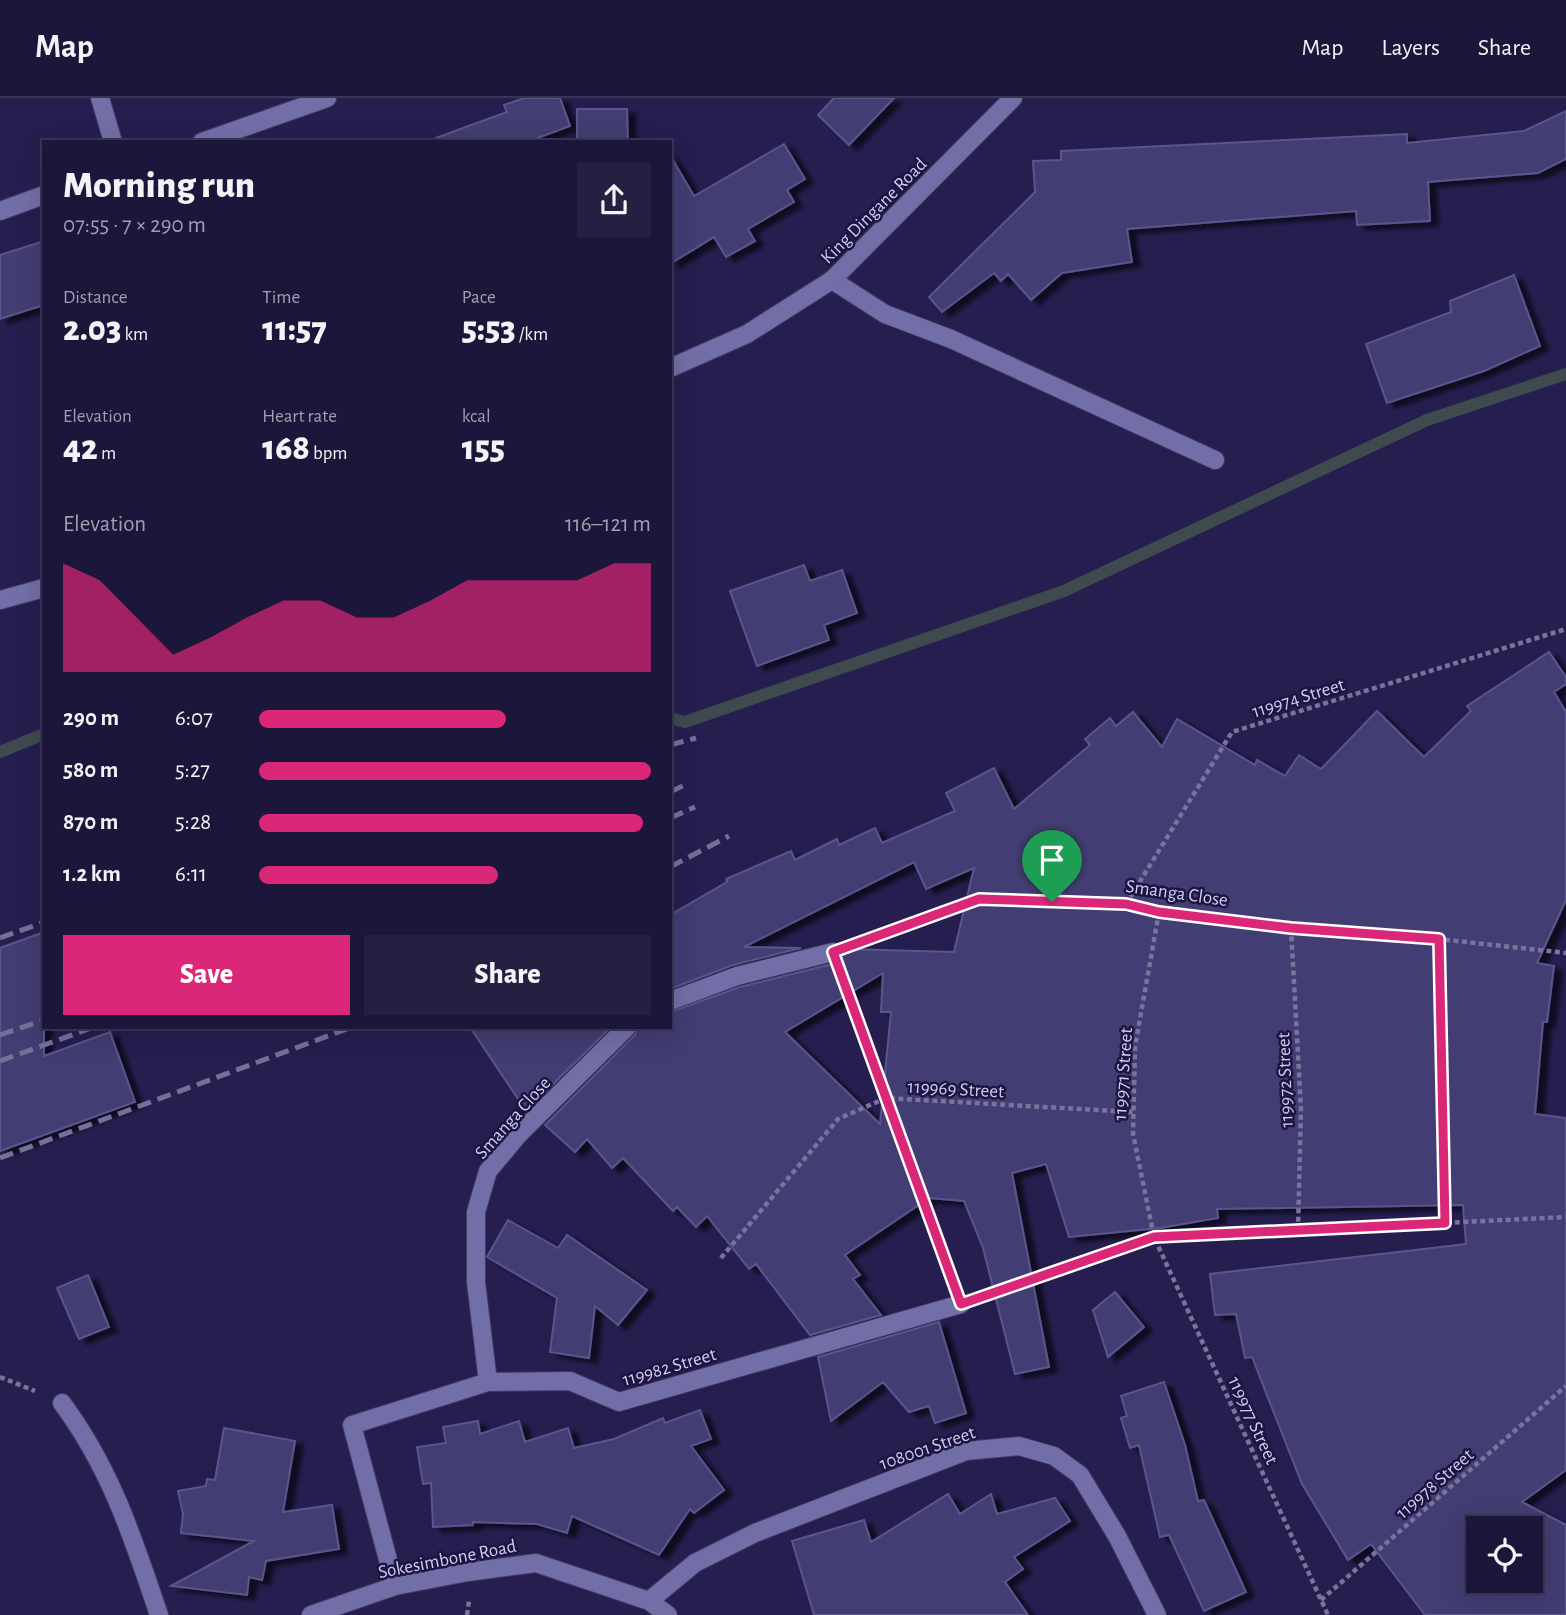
<!DOCTYPE html>
<meta charset="utf-8">
<style>
:root{--surface:#1c163b;--page:#251f42;--text:#f1f3f6;--muted:#a09faf;--line:#3a3555;--accent:#db2777}
body{margin:0;font-family:"Alegreya Sans",sans-serif;background:var(--page);color:var(--text);height:100vh;display:flex;flex-direction:column;font-size:26px;white-space:nowrap}
*{box-sizing:border-box;margin:0}
p{font-size:23px;color:var(--muted)}
.icon{flex:none;width:38px;height:38px;fill:none;stroke:currentColor;stroke-width:2;stroke-linecap:round;stroke-linejoin:round}
.map{position:relative;flex:1;overflow:hidden}
.side{position:absolute;left:42px;top:42px;width:630px;height:889px;display:flex;flex-direction:column;background:var(--surface);border-radius:0px;box-shadow:0 7px 28px #0002,0 0 0 2px var(--line)}
.side>*{flex:none}
.controls{position:absolute;left:1466px;top:1418px;display:grid;gap:14px}
.controls a{display:grid;place-items:center;width:77px;height:77px;border-radius:0px;background:var(--surface);box-shadow:0 7px 28px #0002,0 0 0 2px var(--line);font-size:35px}
.pin{position:absolute;display:grid;place-items:center;width:60px;height:60px;color:#fff;margin:-72px -30px;border-radius:50% 50% 50% 0;rotate:-45deg;box-shadow:0 0 7px #0007}
.pin .icon{rotate:45deg}
.round{display:grid;place-items:center;flex:none;width:74px;height:74px;border-radius:0px;background:var(--page)}
.overview{display:flex;align-items:center;justify-content:space-between;height:119px;padding:0 21px}
h1{font-size:38px;font-weight:800;line-height:52px}
.figures{display:grid;grid-template-columns:repeat(3,1fr);gap:10px;height:119px;padding:7px 21px}
.figures div{display:grid;align-content:center}
.figures b{font-size:35px;font-weight:800}
.figures small{font-size:19px;font-weight:400}
.figures p{font-size:19px}
.chart{height:196px;padding:14px 21px}
.chart p{display:flex;justify-content:space-between}
.chart svg{width:100%;height:126px;margin-top:7px;fill:var(--accent);opacity:.7}
.action{display:flex;gap:14px;margin-top:auto;padding:14px 21px}
.action a{flex:1;height:80px;border-radius:0px;background:var(--accent);color:#fff;font-size:28px;font-weight:800;line-height:80px;text-align:center}
.action a+a{background:var(--page);color:var(--text)}
ul{padding:0 21px;list-style:none;font-size:23px}
li{display:grid;grid-template-columns:112px 84px 1fr;align-items:center;height:52px}
li i{height:18px;border-radius:9px;background:var(--accent)}
header{display:flex;align-items:center;gap:42px;box-sizing:border-box;height:98px;padding:0 35px;background:var(--surface);border-bottom:2px solid var(--line)}
header strong{font-size:33px}
nav{display:flex;gap:38px;margin-inline-start:auto;font-size:24px}
.map>svg:first-child{display:block}
</style>
<header>
<strong>Map</strong>
<nav><a>Map</a><a>Layers</a><a>Share</a></nav>
</header>
<div class="map">
<svg width="1566" height="1517" viewBox="0 0 1566 1517">
<defs>
<filter id="shadow"><feDropShadow dx="8" dy="4.5" stdDeviation="2" flood-color="#0009"/></filter>
</defs>
<rect width="100%" height="100%" fill="#261e4f"/>
<g fill="none" stroke-linecap="round" stroke-linejoin="round">
<!-- stream -->
<path stroke="#3e4a4e" stroke-width="12" d="M670 620 685 624 1064 493 1427 322 1566 276
M0 654 44 636"/>
</g>
<!-- building -->
<path fill="#423d72" stroke="#5a558c" stroke-width="2" fill-rule="evenodd" filter="url(#shadow)" d="M524 0H560L570 28 527 44H437L436 40 507 14 504 7Z
M834 0H894L849 47 818 17Z
M577 11H627L628 44H577Z
M1566 13V61L1538 75 1428 84 1430 123 1357 127 1356 113 1127 131 1132 164 1062 175 1031 202 1008 176 1001 183 994 175 942 214 929 199 1035 94 1033 63 1061 62V53L1407 36V45L1524 33Z
M784 46 805 81 787 92 794 104 748 131 755 143 726 159 714 139 670 166V57L694 98Z
M44 143V207L0 221V157Z
M1514 177 1540 248 1484 273 1387 305 1366 246 1451 214 1450 203Z
M804 467 810 483 842 472 857 515 824 527 829 542 757 568 730 493Z
M1549 554 1566 579V586L1554 594 1566 614V802L1537 865 1554 868 1547 924H1543L1535 1016 1566 1020V1372L1522 1404 1566 1427V1517H1425L1371 1446 1348 1462 1302 1386 1252 1259 1245 1260 1236 1216 1215 1217 1210 1176 1466 1146 1463 1107 1217 1111 1218 1120 1160 1130 1069 1139 1046 1066 1012 1075 1049 1269 1015 1276 983 1150 964 1103 929 1100 845 1157 860 1177 853 1181 881 1217 810 1237 756 1166 749 1171 707 1118 696 1129 677 1109 673 1113 623 1060 612 1070 587 1041 575 1054 545 1027 635 937 638 929H670V914L740 889 836 865 841 862 844 851 954 854 974 770 926 791 914 764 744 849 801 850 733 867 670 891V817L727 784 726 781 791 753 795 762 837 741 839 747 875 730 882 745 955 713 946 695 994 670 1014 711 1090 647 1085 641 1110 620 1116 628 1133 614 1162 649 1177 621 1255 667 1257 662 1285 678 1299 657 1321 671 1377 613 1424 659 1471 613 1467 608ZM883 875 881 914H891L880 1026 785 934ZM1479 1430H1531V1482H1479Z
M44 834V958L110 934 135 1004 0 1053V850Z
M470 929H611L526 1013Z
M508 1122 558 1150 567 1137 647 1192 618 1227 595 1208 589 1260 550 1254 557 1200 487 1159Z
M88 1177 109 1229 79 1241 57 1190Z
M1115 1194 1144 1229 1108 1259 1093 1212Z
M939 1224 966 1315 935 1325 929 1308 909 1314 883 1284 831 1323 818 1259Z
M1164 1284 1185 1347 1198 1403 1204 1402 1246 1494 1204 1513 1169 1437 1160 1439 1139 1347 1130 1350 1121 1320 1127 1318 1121 1298Z
M700 1312 711 1341 691 1348 724 1392 694 1415 690 1411 659 1457 572 1418 567 1435 537 1426 473 1424V1427L433 1429 431 1385 423 1386 417 1349 446 1345 443 1329 478 1323 480 1336 519 1323 525 1344 568 1330 574 1350 614 1341 663 1320 665 1325Z
M224 1330 295 1343 283 1414 332 1407 339 1451 266 1463 262 1482 249 1479 247 1497 171 1488 254 1443 181 1435 183 1416 178 1393 206 1388 207 1381 215 1382Z
M948 1396 960 1416 991 1396 997 1416 1055 1400 1070 1423 1014 1459 1023 1471 1005 1484 1028 1517H814L792 1443 864 1422 871 1444Z"/>
<g fill="none" stroke-linecap="round" stroke-linejoin="round">
<!-- lane casing -->
<g stroke="#423964" stroke-width="20">
<path id="lane" d="M832 182 885 216 951 241 1215 362
M62 1305C111 1371 133 1440 159 1517"/>
</g>
<!-- street casing -->
<g stroke="#423964" stroke-width="20">
<path id="street" d="M100 0 113 44
M202 44 327 0
M0 113 44 97
M670 903 737 878 833 854
M488 1284 476 1184V1114L488 1073 519 1036 627 929
M395 1488 352 1327 488 1284 570 1283 619 1304 961 1206
M649 1503 695 1465 755 1435 966 1353 1019 1348 1054 1358 1080 1377 1117 1438 1157 1517
M311 1517 395 1488 468 1474 536 1465 649 1503 668 1517"/>
</g>
<!-- secondary casing -->
<g stroke="#423964" stroke-width="20">
<path id="secondary" d="M670 270 747 236 832 182 1013 0
M0 502 44 490"/>
</g>
<!-- path -->
<path stroke="#79749d" stroke-width="4.5" stroke-dasharray="5 3.5" stroke-linecap="butt" d="M1126 806 1232 634 1566 531
M1159 814 1135 949 1133 1036 1154 1139 1328 1517
M1291 830 1301 1011 1298 1132
M1439 841 1445 1125
M860 844 979 801 1126 806 1159 814 1291 830 1439 841 1566 855
M843 882 952 1179
M721 1160 838 1021 886 1000 1133 1014
M989 1197 1154 1139 1566 1119
M0 1279 35 1293
M1321 1502 1566 1288
M467 1517 469 1503"/>
<!-- lane -->
<use href="#lane" stroke="#726ea7" stroke-width="18"/>
<!-- street -->
<use href="#street" stroke="#726ea7" stroke-width="18"/>
<!-- secondary -->
<use href="#secondary" stroke="#726ea7" stroke-width="18"/>
<!-- rail -->
<path stroke="#747099" stroke-width="5" stroke-dasharray="14 7" stroke-linecap="butt" d="M670 647 696 640
M670 694 685 687
M670 720 695 709
M670 769 729 738
M0 840 44 824
M0 937 44 922
M0 963 94 929
M0 1060 352 929"/>
</g>
<g fill="none" stroke-linecap="round" stroke-linejoin="round">
<!-- route casing -->
<g stroke="#fff" stroke-width="14">
<path id="route" d="M979 801 1126 806 1159 814 1291 830 1439 841 1445 1125 1154 1139 961 1206 833 854Z"/>
</g>
<!-- route -->
<use href="#route" stroke="#db2777" stroke-width="9"/>
</g>
<g text-anchor="middle" stroke-width="5" stroke-linejoin="round" paint-order="stroke">
<!-- street labels -->
<g font-size="19" fill="#cfceee" stroke="#1d1444">
<text transform="translate(873 112) rotate(-45)" y="7">King Dingane Road</text>
<text transform="translate(1298 599) rotate(-17)" y="7">119974 Street</text>
<text transform="translate(1177 794) rotate(8)" y="7">Smanga Close</text>
<text transform="translate(1122 976) rotate(-86)" y="7">119971 Street</text>
<text transform="translate(1284 982) rotate(-92)" y="7">119972 Street</text>
<text transform="translate(956 990) rotate(3)" y="7">119969 Street</text>
<text transform="translate(512 1019) rotate(-48)" y="7">Smanga Close</text>
<text transform="translate(669 1268) rotate(-16)" y="7">119982 Street</text>
<text transform="translate(1254 1322) rotate(65)" y="7">119977 Street</text>
<text transform="translate(927 1349) rotate(-19)" y="7">108001 Street</text>
<text transform="translate(1434 1385) rotate(-41)" y="7">119978 Street</text>
<text transform="translate(447 1460) rotate(-11)" y="7">Sokesimbone Road</text>
</g>
</g>
</svg>
<div class="controls">
<a><svg class="icon" aria-label="locate" viewBox="0 0 24 24"><circle cx="12" cy="12" r="6"/><path d="M12 2v4M12 18v4M2 12h4M18 12h4"/></svg></a>
</div>
<div class="pin" style="left:1052px;top:804px;background:#1e9e55"><svg class="icon" aria-label="arrive" viewBox="0 0 24 24"><path d="M6 21V4h12l-3 4 3 4H6"/></svg></div>
<section class="side">
<div class="overview"><div><h1>Morning run</h1><p>07:55 · 7 × 290 m</p></div><a class="round"><svg class="icon" aria-label="share" viewBox="0 0 24 24"><path d="M12 15V3M7 8l5-5 5 5M5 13v7h14v-7"/></svg></a></div>
<div class="figures">
<div><p>Distance</p><b>2.03<small> km</small></b></div>
<div><p>Time</p><b>11:57</b></div>
<div><p>Pace</p><b>5:53<small> /km</small></b></div>
</div>
<div class="figures">
<div><p>Elevation</p><b>42<small> m</small></b></div>
<div><p>Heart rate</p><b>168<small> bpm</small></b></div>
<div><p>kcal</p><b>155</b></div>
</div>
<div class="chart"><p><span>Elevation</span>116–121 m</p>
<svg viewBox="0 0 160 44" preserveAspectRatio="none"><path d="M0 44V6L10 12L20 25L30 38L40 32L50 25L60 19L70 19L80 25L90 25L100 19L110 12L120 12L130 12L140 12L150 6L160 6V44z"/></svg>
</div>
<ul>
<li><b>290 m</b>6:07<i style="width:63%"></i></li>
<li><b>580 m</b>5:27<i style="width:100%"></i></li>
<li><b>870 m</b>5:28<i style="width:98%"></i></li>
<li><b>1.2 km</b>6:11<i style="width:61%"></i></li>
</ul>
<div class="action"><a>Save</a><a>Share</a></div>
</section>
</div>
